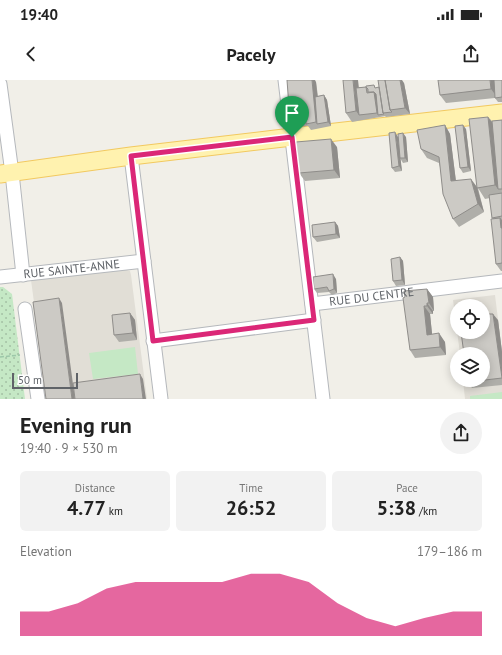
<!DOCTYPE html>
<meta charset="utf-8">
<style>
:root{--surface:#fff;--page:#f2f2f2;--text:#222;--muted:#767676;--accent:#db2777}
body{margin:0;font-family:"PT Sans",sans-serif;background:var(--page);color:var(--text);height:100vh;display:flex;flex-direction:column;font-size:15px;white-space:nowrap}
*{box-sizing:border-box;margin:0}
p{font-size:13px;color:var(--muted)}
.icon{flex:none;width:22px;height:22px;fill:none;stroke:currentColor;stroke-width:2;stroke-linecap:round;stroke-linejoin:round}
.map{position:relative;height:319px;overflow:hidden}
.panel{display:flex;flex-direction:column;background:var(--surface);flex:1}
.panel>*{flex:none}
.tools{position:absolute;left:450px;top:219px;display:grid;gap:8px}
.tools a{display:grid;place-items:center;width:40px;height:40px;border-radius:50%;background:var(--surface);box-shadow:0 2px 10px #0003;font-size:20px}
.scale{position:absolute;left:12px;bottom:10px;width:66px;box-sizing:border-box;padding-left:4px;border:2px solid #5f6368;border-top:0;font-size:11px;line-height:14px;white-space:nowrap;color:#5f6368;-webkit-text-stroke:3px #fff;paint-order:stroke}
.pin{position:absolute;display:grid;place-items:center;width:34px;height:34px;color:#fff;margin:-41px -17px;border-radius:50% 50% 50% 0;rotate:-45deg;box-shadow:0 0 4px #0007}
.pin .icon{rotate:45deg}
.round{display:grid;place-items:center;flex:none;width:42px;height:42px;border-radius:21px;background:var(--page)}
.headline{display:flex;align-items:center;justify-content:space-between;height:68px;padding:0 20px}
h1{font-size:22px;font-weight:700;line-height:30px}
.figures{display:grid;grid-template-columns:repeat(3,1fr);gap:6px;height:68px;padding:4px 20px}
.figures div{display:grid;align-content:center;border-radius:6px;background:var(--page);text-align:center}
.figures b{font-size:20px;font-weight:700}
.figures small{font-size:11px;font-weight:400}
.figures p{font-size:11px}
.chart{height:112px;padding:8px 20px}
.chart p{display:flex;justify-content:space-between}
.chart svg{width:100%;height:72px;margin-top:4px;fill:var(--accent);opacity:.7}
.status{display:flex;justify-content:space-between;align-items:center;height:28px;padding:0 20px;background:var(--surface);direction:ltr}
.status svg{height:11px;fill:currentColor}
header{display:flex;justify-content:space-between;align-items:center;height:52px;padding:0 20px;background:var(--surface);font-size:18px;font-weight:700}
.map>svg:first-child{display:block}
</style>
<div class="status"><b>19:40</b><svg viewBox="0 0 49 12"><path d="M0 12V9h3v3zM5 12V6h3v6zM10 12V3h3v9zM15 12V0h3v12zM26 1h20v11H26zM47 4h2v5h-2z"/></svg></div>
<header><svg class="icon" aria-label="back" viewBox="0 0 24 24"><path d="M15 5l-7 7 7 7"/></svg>Pacely<svg class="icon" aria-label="share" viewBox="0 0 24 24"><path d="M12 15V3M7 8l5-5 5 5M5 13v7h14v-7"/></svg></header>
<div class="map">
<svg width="502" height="319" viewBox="0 0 502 319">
<defs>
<pattern id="park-dots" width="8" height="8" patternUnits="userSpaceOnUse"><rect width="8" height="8" fill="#c5e8c5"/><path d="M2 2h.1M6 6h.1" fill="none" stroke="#a3c0a4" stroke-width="1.8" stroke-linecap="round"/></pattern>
</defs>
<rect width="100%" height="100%" fill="#f1efe8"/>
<!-- education -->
<path fill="#e1ded6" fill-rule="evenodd" d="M126 190 130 191 131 195 147 319H47L31 200Z
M495 215 502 272V319H465L463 300H483V274H460L453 220ZM457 226H483V252H457Z"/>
<!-- grass -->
<path fill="#c5e8c5" d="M135 267 138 294 93 299 89 273Z
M502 312V319H470V316Z"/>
<!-- park -->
<path fill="url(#park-dots)" d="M0 207H3L12 214 25 319H0Z"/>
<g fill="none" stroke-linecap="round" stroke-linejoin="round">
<!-- minor casing -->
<g stroke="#b5b8bc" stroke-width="15">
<g id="minor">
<path d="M285 0 323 319"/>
<path d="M0 4 12 93 23 195"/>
<path d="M131 76 161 319"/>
<path id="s1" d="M0 197 144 181"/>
<path id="s2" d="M312 224 502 201"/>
<path d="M25 229 38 319"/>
<path d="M153 261 314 240"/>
</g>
</g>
<!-- major casing -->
<g stroke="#f2c960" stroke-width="19">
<path id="major" d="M0 94 131 76 292 57 502 33"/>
</g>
<!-- path -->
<path stroke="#9cc7a9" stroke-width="1.5" stroke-dasharray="4 2" stroke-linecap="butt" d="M0 277 20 275"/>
<!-- minor -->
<use href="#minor" stroke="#fff" stroke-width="13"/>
<!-- major -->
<use href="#major" stroke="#fff2af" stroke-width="17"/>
</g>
<!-- wall -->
<path fill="#afaea9" d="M502 0V22H498L495 18 446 23 440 15Z
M316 2 318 16 324 15 327 20 331 46 311 50 308 46 295 47 290 41Z
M404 3 410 34 386 37 385 36 380 37 352 42 346 33 359 7 376 8Z
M488 37 492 41 502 40V191H501L496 184 493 139 492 138 490 118 485 119 478 108 484 132 459 147 453 139 439 83 427 78 421 69 445 45 450 54 456 101 477 107Z
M466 49 471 91 463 93 460 88Z
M398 57H406L408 82 403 83 400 78 402 91 395 92 392 88Z
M337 67 340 98 305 101 299 93Z
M335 142 338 146 340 158 317 162 313 157Z
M400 177 403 181 405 205 396 206 393 201Z
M336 199 337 213 332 215 329 212 317 213 314 209Z
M427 209 433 217 434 231H433V234H430L432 254 445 262 446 275 415 278 410 270Z
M130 233 135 240 137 260 119 262 114 255Z
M498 240 502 272V305L472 308 468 302Z"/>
<!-- shaded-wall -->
<path fill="#8f8d8a" d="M312 0H315L316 2 320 43 317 44 316 42Z
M353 0H358L362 35H359L356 31Z
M400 0H402L404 3 410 34 405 28Z
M490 0H494L497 17 491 9Z
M374 12 378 16V35L377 33Z
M324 15 327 20 331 46 328 42Z
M488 37 496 48 498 109 495 105Z
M445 45 450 54 457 110 451 101Z
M463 45 466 49 471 91 468 87Z
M395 52 398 57 402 91 399 86Z
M403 53 406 57 408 82 405 78Z
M331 59 337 67 340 98 334 90Z
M471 99 477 107 484 132 478 124Z
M500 138 502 140V149L501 148Z
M335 142 338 146 340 158 336 154Z
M400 177 403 181 405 205 402 200Z
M333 194 336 199 337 213 334 209Z
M427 209 433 217 434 231 429 223Z
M59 218 62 223 75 319H72Z
M427 223 433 231V234L427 226Z
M424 226 430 234 433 263 427 255Z
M130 233 135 240 137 260 133 253Z
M493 234 498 240 502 272V298Z
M439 253 445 262 446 275 440 267Z
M140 294 143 299 146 319H143Z"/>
<!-- building -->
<path fill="#cccac5" stroke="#8f8d8a" d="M287 0H312L316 42 306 44V39L290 41Z
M343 0H353L356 31 346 33Z
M378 0H385L390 30 392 32 383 33Z
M385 0H400L405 28 390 30Z
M438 0H490L491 9 440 15Z
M494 0H502V17L495 18Z
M374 5 375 8 379 7 383 33 384 34 378 35 376 14 374 12H368V9L366 7V6Z
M366 7 367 13 374 12 377 33 359 35 356 8Z
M324 15 328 42 317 44 315 17Z
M488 37 495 105 477 108 469 39Z
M502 40V109H498L492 41Z
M445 45 451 101 471 99 478 124 453 139 443 114 439 77 421 69 417 50Z
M463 45 468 87 460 88 455 46Z
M395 52 399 86 392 88 389 53Z
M403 53 405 78H400L398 54Z
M331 59 334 90 299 93 296 62Z
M502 113V136L492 138 489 115Z
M500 138 501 148H502V183L496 184 491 139Z
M335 142 336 154 313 157 312 145Z
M400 177 402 200 393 201 391 179Z
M333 194 334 209 329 211 327 207 314 209 313 197Z
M427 209 429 223H427V226H424L427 255 439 253 440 267 410 270 403 218 405 217 404 211Z
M59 218 72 319H46L33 222Z
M130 233 133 253 114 255 112 235Z
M483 234H493L502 298 468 302 467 300H483V274H464L461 252H483Z
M140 294 143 319H75L73 303Z"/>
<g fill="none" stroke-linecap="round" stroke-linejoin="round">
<!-- route casing -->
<g stroke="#fff" stroke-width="8">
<path id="route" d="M292 57 314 240 153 261 131 76Z"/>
</g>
<!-- route -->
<use href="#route" stroke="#db2777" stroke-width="5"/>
</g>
<g text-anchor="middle" stroke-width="4" stroke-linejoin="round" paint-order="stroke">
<!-- street labels -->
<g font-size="12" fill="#5f6368" stroke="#fff">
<text dy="4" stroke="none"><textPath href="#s1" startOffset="72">RUE SAINTE-ANNE</textPath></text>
<text dy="4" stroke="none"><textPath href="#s2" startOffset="60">RUE DU CENTRE</textPath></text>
</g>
</g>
</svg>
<div class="tools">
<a><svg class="icon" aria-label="locate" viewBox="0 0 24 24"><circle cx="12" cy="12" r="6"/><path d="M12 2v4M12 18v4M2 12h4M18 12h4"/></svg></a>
<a><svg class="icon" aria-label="layers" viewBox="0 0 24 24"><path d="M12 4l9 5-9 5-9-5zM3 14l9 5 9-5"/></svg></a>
</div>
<div class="scale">50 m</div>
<div class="pin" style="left:292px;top:57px;background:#1e9e55"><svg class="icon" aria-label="arrive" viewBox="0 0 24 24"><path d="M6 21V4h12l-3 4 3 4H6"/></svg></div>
</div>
<section class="panel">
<div class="headline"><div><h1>Evening run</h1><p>19:40 · 9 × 530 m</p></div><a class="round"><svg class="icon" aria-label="share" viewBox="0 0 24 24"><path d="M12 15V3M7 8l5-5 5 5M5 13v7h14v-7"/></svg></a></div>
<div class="figures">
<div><p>Distance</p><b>4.77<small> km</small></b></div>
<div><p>Time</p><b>26:52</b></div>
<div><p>Pace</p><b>5:38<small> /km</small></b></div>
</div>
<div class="chart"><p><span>Elevation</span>179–186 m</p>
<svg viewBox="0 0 160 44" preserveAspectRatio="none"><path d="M0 44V29L10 29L20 24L30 15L40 11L50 11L60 11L70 11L80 6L90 6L100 11L110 24L120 33L130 38L140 33L150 29L160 29V44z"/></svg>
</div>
</section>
